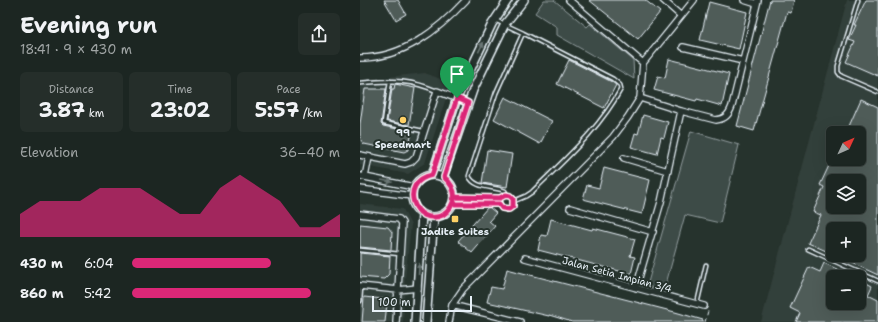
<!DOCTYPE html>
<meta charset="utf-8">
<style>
:root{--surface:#1c2622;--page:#252e2a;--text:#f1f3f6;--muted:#a0a5a5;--line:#3a4340;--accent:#db2777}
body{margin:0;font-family:"Shantell Sans",sans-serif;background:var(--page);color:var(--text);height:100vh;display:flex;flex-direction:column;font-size:15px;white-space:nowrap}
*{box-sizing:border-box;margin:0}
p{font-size:13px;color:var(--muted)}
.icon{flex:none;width:22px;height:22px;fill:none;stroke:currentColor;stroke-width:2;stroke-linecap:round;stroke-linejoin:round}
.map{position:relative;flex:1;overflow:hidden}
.drawer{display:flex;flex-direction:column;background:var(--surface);width:360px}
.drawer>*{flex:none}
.needle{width:26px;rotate:46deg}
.buttons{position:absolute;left:466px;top:126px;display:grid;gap:8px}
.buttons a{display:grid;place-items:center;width:40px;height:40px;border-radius:6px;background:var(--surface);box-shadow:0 4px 16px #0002,0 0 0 1px var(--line);font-size:20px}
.scale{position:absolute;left:12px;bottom:10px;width:100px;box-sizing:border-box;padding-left:4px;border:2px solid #e8f1f8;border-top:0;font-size:11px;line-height:14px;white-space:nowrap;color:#e8f1f8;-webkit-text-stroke:3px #26332d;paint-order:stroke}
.pin{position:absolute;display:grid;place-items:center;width:34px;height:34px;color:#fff;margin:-41px -17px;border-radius:50% 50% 50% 0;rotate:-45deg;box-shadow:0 0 4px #0007}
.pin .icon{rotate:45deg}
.round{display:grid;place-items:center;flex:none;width:42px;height:42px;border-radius:6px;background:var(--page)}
.headline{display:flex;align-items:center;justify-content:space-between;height:68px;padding:0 20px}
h1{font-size:22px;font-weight:700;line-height:30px}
.stats{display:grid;grid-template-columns:repeat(3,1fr);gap:6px;height:68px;padding:4px 20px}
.stats div{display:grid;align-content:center;border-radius:6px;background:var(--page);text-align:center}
.stats b{font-size:20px;font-weight:700}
.stats small{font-size:11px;font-weight:400}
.stats p{font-size:11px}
.chart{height:112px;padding:8px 20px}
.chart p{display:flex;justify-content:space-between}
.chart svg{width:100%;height:72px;margin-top:4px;fill:var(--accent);opacity:.7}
ul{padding:0 20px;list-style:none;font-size:13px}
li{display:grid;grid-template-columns:64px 48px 1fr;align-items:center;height:30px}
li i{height:10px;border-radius:5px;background:var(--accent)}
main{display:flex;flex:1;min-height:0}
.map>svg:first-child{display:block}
</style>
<main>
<section class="drawer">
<div class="headline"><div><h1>Evening run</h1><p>18:41 · 9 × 430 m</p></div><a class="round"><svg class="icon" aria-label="share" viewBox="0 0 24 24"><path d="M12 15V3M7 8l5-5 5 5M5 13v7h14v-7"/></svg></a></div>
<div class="stats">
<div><p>Distance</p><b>3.87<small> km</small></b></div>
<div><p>Time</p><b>23:02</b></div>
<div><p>Pace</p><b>5:57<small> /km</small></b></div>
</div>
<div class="chart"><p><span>Elevation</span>36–40 m</p>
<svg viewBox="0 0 160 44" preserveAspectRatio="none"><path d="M0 44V30L10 22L20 22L30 22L40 14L50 14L60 14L70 22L80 30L90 30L100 14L110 6L120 14L130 22L140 38L150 38L160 30V44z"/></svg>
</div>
<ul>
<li><b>430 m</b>6:04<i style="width:67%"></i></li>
<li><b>860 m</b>5:42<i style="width:86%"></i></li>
</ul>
</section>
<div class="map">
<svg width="518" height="322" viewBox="0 0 518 322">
<rect width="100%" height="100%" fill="#26332d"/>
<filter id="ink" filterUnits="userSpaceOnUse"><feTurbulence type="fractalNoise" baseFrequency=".025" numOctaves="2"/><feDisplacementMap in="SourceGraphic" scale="8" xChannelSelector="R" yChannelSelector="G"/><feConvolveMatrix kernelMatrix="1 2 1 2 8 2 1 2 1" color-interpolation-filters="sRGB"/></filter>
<g filter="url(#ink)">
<!-- built -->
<path fill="#333f3a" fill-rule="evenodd" d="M487 0H518V322H401ZM473 133H499V159H473ZM473 181H499V207H473ZM473 229H499V255H473ZM473 277H499V303H473Z
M65 73 91 83 65 163 48 174 0 165V80Z
M0 204 43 209 51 225 45 279 43 322H0Z"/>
<!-- green -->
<path fill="#3e4b47" stroke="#939ea0" d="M184 0H194L227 27 230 24 273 60 274 79 197 35V27L175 13Z
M331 131 379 145 360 223 325 215 304 291 287 286Z"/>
<!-- building -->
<path fill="#505c59" stroke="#e8f1f8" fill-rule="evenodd" d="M24 0H38L46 14 36 20Z
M229 0H285L300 12 278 39Z
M410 0H434L431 13 427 12 394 131 377 126Z
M506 0H518V76L486 62 495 42 489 40 496 25H494Z
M349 2 387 12 379 49 340 40Z
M309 59 369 74 362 106 337 99 336 101 294 90 298 76 305 78Z
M209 60 252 82 256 85 244 108 197 84Z
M35 84 55 88 49 125 27 121 32 89H34Z
M5 89H26L21 124 23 126 52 132 48 150 44 152 4 144 0 139V124Z
M145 97 192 121 180 144 134 119Z
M501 99 518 107V275L475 255H499V229H473V254L448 243 461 215 453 212 464 187 460 185 473 157V160L474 159H499V133H486ZM473 181H499V207H473Z
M283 115 308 122 304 138 301 137 297 154 271 147 275 133 278 134Z
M127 150 152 154 147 187 122 183Z
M244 168 290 180 282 214 223 199 227 185 239 188Z
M128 207H129L136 213 129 221 135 226 112 253 98 241Z
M191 219 232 230 233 228 275 239 270 256 275 257 271 274 178 250 181 235 187 236Z
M0 224 28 227 32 232 31 250 0 247Z
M0 253 30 256 29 274 24 279 0 277Z
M464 263 494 277H473V303H499V279L512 286 508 295 518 300V322H436L440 313 430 308 449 267 460 272Z
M147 269 315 312 343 320V322H212L189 315V316L127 302 131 287 142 289Z
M4 297 23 299 27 303 25 322H2Z"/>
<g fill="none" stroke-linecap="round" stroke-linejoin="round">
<!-- service casing -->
<g stroke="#e8f1f8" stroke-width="5.5">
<path id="service" d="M498 0 478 66V72L481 76 518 92
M135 20 163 33
M30 81 24 123 63 131
M0 83C31 81 47 78 77 91
M146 195 141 197 139 203 142 208 147 210 153 206 154 201 152 197 146 195 145 191C133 186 115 189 109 176L136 93 163 33 253 79 260 85 261 89C239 130 204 160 172 192L166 196 154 201
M94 197 140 199
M93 204H139
M448 249 518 281
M0 250 40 254
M0 301 1 287
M337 304 346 265"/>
</g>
<!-- minor casing -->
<g stroke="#e8f1f8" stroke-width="8">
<path id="minor" d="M209 0 283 63
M303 0 321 16
M384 0 397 4
M323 47 383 61
M0 58C44 58 78 30 106 0
M280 98 321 111 356 120C365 119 369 115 372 106L398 0
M0 155 45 164 51 162 56 157 77 91 108 103
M264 158 308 171
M0 176 54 187
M5 177 9 157
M0 189 52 196
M210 208 293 232
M0 214 39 219 42 223 36 322
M165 258 344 306
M0 286 38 290 58 288
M276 288 301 202 321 111
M92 305 160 322
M89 322 92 305 103 289 253 137 268 117 280 98 283 63 334 0"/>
</g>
<!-- tertiary casing -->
<g stroke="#e8f1f8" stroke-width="10">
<path id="tertiary" d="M72 175 97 98 132 24 148 0
M52 196a21 21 0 1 1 42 0a21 21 0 1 1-42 0Z
M83 177 113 90 145 24 164 0
M55 322 62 214
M66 322 74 217"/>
</g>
<!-- path -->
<path stroke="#e8f1f8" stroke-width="1" stroke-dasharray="4 3" stroke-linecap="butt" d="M345 322 348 311"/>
<!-- service -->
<use href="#service" stroke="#26332d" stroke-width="2.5"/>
<!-- minor -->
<use href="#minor" stroke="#26332d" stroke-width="5.5"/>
<!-- tertiary -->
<use href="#tertiary" stroke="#26332d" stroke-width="7"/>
</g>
<!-- one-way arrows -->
<defs><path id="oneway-solid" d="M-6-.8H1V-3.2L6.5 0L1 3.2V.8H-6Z"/></defs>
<g fill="#6a7674">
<use href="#oneway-solid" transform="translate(121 47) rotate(-64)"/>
<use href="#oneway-solid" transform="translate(27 181) rotate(10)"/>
<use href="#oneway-solid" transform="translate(59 269) rotate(-86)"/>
</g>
</g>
<g fill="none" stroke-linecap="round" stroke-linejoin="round" filter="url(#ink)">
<!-- route casing -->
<g stroke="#fff" stroke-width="8">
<path id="route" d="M97 98 108 103 84 177C92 184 97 193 93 204H139L142 208 149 209 153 206V199L150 196 146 195 140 198 94 197C93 205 89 211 83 215 55 228 37 182 72 175L97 98"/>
</g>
<!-- route -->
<use href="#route" stroke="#db2777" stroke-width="5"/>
</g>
<!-- markers -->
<g fill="#ffd166" stroke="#26332d" stroke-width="1.5">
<circle cx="43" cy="120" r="4"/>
<rect x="91" y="215" width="8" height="8" rx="2"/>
</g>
<g text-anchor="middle" stroke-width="4" stroke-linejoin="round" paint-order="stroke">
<!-- poi labels -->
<g font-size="10" font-weight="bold" fill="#e8f1f8" stroke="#26332d">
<text x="43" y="136">99<tspan x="43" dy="12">Speedmart</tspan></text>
<text x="95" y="235">Jadite Suites</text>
</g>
<!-- street labels -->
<g font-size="10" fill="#e8f1f8" stroke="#26332d">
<text transform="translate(257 274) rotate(15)" y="4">Jalan Setia Impian 3/4</text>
</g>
</g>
</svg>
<div class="buttons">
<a><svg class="needle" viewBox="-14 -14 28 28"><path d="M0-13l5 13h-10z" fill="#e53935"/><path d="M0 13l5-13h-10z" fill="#a0a5a5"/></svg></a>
<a><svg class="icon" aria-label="layers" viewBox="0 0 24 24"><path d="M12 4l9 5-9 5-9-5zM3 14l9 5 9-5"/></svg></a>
<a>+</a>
<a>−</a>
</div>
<div class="scale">100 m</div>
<div class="pin" style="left:97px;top:98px;background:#1e9e55"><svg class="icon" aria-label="arrive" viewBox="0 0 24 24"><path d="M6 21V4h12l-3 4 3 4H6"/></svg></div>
</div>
</main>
